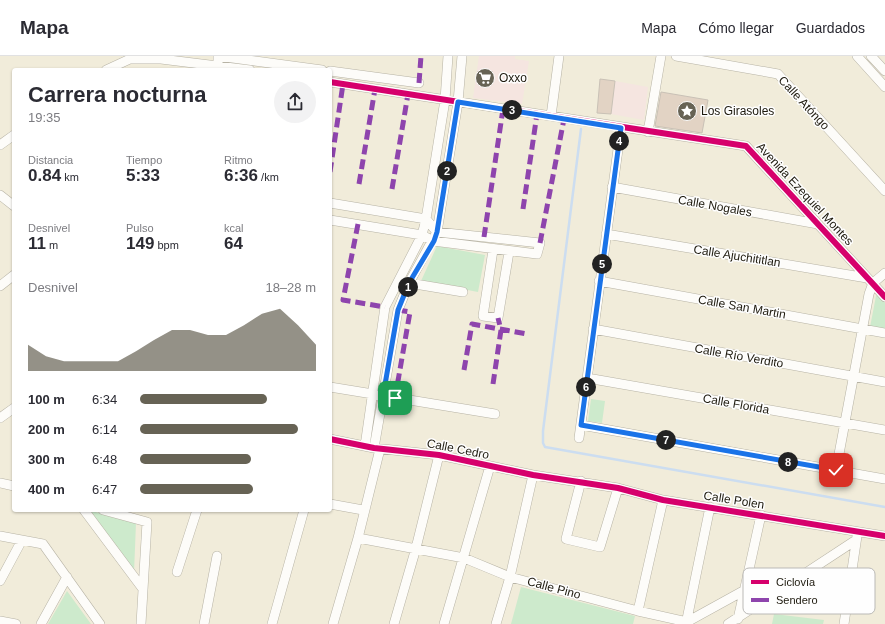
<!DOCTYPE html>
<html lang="es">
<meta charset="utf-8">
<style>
:root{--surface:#fff;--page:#f2f2f3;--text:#2b2b33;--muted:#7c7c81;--line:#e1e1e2;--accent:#676355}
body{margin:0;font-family:Arial,sans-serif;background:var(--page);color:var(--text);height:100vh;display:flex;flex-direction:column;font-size:15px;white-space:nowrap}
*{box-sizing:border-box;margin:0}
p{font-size:13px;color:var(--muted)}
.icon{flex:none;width:22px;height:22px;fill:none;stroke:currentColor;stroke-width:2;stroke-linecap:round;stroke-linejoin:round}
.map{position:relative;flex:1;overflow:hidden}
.side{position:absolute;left:12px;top:12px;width:320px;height:444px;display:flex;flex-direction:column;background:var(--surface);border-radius:4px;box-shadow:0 1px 3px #0004}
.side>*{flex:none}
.pin{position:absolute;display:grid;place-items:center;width:34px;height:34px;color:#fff;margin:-17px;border-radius:8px;box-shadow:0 2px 6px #0006}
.km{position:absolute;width:20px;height:20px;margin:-10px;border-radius:50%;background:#222;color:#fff;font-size:11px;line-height:20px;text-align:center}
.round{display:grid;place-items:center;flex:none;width:42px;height:42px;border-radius:21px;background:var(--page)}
.head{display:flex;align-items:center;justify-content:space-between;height:68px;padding:0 16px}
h1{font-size:22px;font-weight:700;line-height:30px}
.metrics{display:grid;grid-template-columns:repeat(3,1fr);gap:6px;height:68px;padding:4px 16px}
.metrics div{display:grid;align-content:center}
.metrics b{font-size:17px;font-weight:700}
.metrics small{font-size:11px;font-weight:400}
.metrics p{font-size:11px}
.chart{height:112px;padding:8px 16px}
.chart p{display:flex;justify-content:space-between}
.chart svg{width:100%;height:72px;margin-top:4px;fill:var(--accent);opacity:.7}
ul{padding:0 16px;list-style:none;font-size:13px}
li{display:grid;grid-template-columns:64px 48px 1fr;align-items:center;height:30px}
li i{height:10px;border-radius:5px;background:var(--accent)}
header{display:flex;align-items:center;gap:24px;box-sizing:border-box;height:56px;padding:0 20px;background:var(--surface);border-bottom:1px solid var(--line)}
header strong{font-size:19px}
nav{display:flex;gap:22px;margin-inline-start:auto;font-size:14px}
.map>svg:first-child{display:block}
</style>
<header>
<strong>Mapa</strong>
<nav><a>Mapa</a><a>Cómo llegar</a><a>Guardados</a></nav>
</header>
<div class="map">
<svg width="885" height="568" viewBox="0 0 885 568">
<rect width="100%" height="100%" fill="#f1ecda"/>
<!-- commercial -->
<path fill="#f5e5e0" d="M479 0H515V3L529 5 522 48 473 42Z
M615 25 648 31 644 64 611 58Z"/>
<!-- green -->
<path fill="#cdeacc" d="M437 190 485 199 478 236 421 225Z
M878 238 885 245V273L870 271 876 240Z
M591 343 605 345 602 367 588 365Z
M88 454 136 467 134 517Z
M521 531 635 560 633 568H511Z
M67 535 91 568H48Z
M774 558 824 564 823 568H772Z"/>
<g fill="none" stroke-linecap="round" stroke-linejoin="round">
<!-- stream -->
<path stroke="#ccddf0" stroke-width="2.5" d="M581 73 543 375V387L545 391 885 451"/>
</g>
<!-- building -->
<path fill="#e2d3c4" stroke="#c9c1b6" d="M600 23 615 25 611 58 597 57Z
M661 36 708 44 702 77 655 70Z"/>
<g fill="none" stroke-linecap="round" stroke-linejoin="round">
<!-- minor casing -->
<g stroke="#b7b3a5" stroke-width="10">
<path id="minor" d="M676 0 778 18 885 135
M857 0 885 31
M871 0 885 15
M218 9V0L322 14
M106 14 130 3H161L250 14
M330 15 419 27
M330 26 746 90 885 241
M551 60 559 0
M648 76 661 0
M0 89 14 79
M612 131 818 168
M0 139 14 150
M330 147 426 163 437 176 540 187 537 198 433 185 422 179 330 164
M606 178 867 222
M493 194 483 260 498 262 509 196
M599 225 885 277
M409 227 463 236
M0 230 14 219
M593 273 885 326
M587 322 885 374
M330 331 495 358
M0 362 14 352
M581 369 885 423
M579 382 621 71
M330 383 374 392 439 399 533 419 618 432 663 444 885 480
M365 390 385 251 422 179 426 163 445 44 448 0
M374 392 398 254 409 227 437 176 458 46 462 0
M836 414 869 238 873 227 885 217
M581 425 566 483 600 491 618 432
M0 427 14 430
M330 448 363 454
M84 454 143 533
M103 454 147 466 141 568
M0 480 43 488 100 568
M358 482 464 502 510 521 638 555 687 566 745 534
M177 516 197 454
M0 525 22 484
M638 555 663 444
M738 563 761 459
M0 565 16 568
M41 568 67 521
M204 568 217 500
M272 568 304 454
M333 568 358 482 380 393
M394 568 416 492 439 399
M444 568 490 410
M496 568 510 521 533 419
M686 568 710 451
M728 568 856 484
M844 568 857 480"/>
</g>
<!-- minor -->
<use href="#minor" stroke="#fdfcf9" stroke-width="9"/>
<!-- quiet -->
<path stroke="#8e44ad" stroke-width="5" stroke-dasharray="10 5" stroke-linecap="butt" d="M419 27 421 0
M330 116 343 28
M359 128 375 33
M392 133 408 38
M523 153 537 58
M358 168 343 244 385 251
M484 181 503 53
M540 187 564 63
M464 314 472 268 527 278
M493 328 501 274 498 262
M395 342 410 256 398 254"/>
<!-- cycleway casing -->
<g stroke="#fefefe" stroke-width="8">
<path id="cycleway" d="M330 26 746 90 885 241
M330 383 374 392 439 399 533 419 618 432 663 444 885 480"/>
</g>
<!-- cycleway -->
<use href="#cycleway" stroke="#d6006c" stroke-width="6"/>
</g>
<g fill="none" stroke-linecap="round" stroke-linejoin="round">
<!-- route casing -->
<g stroke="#fff" stroke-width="8">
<path id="route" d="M395 342 383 340 398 254 409 227 434 185 437 176 458 46 621 72 581 369 836 414"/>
</g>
<!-- route -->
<use href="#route" stroke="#1a73e8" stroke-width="5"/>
</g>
<!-- icons -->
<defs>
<g id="supermarket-disc" transform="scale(1)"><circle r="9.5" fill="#676355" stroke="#fefefe"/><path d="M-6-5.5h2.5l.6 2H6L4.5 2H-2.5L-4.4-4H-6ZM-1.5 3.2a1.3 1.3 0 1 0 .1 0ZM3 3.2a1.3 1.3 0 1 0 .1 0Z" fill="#fff"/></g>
<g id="sight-disc" transform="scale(1)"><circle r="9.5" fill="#676355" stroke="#fefefe"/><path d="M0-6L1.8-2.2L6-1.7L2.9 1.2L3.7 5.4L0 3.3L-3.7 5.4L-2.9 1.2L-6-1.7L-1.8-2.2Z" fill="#fff"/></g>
</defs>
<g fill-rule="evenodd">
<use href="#supermarket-disc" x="485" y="22"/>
<use href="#sight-disc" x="687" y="55"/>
</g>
<g text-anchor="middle" stroke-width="3" stroke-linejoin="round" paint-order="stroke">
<!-- poi labels -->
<g font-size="12" fill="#1d190d" stroke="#fefefe" text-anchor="start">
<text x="499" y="26">Oxxo</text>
<text x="701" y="59">Los Girasoles</text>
</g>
<!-- street labels -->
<g font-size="12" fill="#1d190d" stroke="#fefefe">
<text transform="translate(804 47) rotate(47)" y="4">Calle Atóngo</text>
<text transform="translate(805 138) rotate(47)" y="4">Avenida Ezequiel Montes</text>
<text transform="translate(715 150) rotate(10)" y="4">Calle Nogales</text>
<text transform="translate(737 200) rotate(9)" y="4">Calle Ajuchititlan</text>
<text transform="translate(742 251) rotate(10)" y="4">Calle San Martin</text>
<text transform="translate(739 300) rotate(10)" y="4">Calle Río Verdito</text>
<text transform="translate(736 348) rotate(10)" y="4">Calle Florida</text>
<text transform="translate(458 393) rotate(11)" y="4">Calle Cedro</text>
<text transform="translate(734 444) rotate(9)" y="4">Calle Polen</text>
<text transform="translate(554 532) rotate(15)" y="4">Calle Pino</text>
</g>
</g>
<!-- legend -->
<rect x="743" y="512" width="132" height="46" rx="6" fill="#fefefe" stroke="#bab9b6" stroke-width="1"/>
<rect x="751" y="524" width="18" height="4" fill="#d6006c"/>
<rect x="751" y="542" width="18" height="4" fill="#8e44ad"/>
<g font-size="11" fill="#1d190d">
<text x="776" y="530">Ciclovía</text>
<text x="776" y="548">Sendero</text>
</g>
</svg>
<div class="pin" style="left:395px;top:342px;background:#1e9e55"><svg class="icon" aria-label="arrive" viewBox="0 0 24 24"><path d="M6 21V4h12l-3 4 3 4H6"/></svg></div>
<div class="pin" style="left:836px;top:414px;background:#d93025"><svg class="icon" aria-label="check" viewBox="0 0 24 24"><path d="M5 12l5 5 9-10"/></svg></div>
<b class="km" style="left:408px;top:231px">1</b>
<b class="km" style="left:447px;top:115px">2</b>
<b class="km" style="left:512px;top:54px">3</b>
<b class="km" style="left:619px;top:85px">4</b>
<b class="km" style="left:602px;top:208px">5</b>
<b class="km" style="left:586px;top:331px">6</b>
<b class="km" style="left:666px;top:384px">7</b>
<b class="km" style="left:788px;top:406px">8</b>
<section class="side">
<div class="head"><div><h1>Carrera nocturna</h1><p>19:35</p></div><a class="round"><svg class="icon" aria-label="share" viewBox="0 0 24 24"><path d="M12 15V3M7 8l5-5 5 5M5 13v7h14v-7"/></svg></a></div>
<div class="metrics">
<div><p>Distancia</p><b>0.84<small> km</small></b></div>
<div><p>Tiempo</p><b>5:33</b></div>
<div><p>Ritmo</p><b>6:36<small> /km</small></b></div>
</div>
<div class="metrics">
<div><p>Desnivel</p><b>11<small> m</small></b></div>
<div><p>Pulso</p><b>149<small> bpm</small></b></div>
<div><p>kcal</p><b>64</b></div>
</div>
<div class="chart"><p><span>Desnivel</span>18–28 m</p>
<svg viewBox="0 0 160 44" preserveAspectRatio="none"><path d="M0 44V28L10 35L20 38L30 38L40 38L50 38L60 32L70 25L80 19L90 19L100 22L110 22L120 16L130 9L140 6L150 16L160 28V44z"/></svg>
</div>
<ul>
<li><b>100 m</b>6:34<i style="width:72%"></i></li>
<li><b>200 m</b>6:14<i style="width:90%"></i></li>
<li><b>300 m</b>6:48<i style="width:63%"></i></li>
<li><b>400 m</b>6:47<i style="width:64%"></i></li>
</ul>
</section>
</div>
